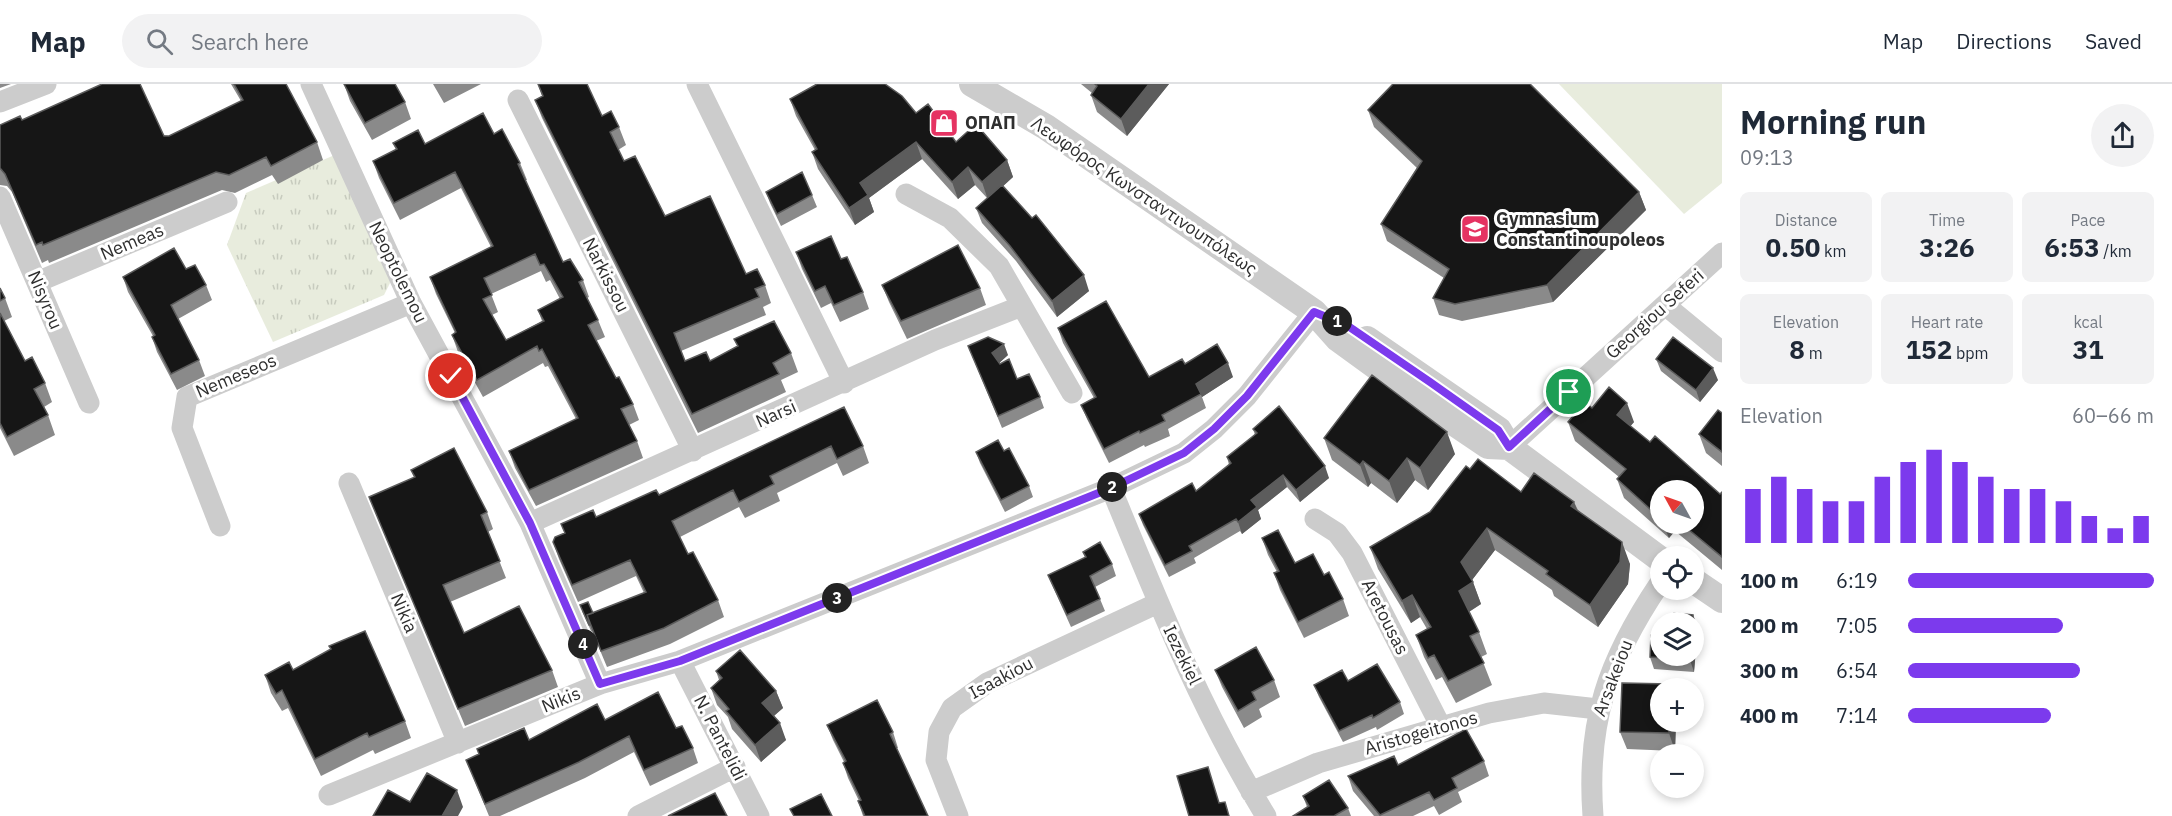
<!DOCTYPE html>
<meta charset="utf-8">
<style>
:root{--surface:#fff;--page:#f2f2f3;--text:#1f2937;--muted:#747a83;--line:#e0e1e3;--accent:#7c3aed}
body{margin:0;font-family:"IBM Plex Sans",sans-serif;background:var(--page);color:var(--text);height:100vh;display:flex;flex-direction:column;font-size:22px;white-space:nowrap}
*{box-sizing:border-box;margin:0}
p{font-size:20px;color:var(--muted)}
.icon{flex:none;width:33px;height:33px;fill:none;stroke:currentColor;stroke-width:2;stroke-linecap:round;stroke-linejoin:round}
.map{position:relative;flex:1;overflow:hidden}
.drawer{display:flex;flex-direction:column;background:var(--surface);width:450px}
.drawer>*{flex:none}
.needle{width:39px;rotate:310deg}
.buttons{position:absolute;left:1650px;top:396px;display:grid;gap:12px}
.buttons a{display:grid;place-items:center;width:54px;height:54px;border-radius:50%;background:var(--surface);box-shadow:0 3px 9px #0003;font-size:30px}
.pin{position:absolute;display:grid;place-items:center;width:51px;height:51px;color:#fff;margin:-26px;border:3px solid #fff;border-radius:50%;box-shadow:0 2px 6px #0007}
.km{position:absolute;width:30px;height:30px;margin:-15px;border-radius:50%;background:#222;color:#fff;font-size:16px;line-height:30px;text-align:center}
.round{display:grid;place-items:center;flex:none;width:63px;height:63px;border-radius:32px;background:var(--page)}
.overview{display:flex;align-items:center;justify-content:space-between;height:102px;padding:0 18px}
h1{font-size:33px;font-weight:700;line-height:45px}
.stats{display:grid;grid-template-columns:repeat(3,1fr);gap:9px;height:102px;padding:6px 18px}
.stats div{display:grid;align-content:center;border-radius:9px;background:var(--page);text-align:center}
.stats b{font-size:26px;font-weight:700}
.stats small{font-size:16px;font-weight:400}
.stats p{font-size:16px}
.chart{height:168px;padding:12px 18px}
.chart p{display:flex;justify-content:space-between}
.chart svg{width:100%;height:108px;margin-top:6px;stroke:var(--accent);stroke-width:6}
ul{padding:0 18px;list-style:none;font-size:20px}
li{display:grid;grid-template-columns:96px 72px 1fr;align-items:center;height:45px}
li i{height:15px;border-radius:8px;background:var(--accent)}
header{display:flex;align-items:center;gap:36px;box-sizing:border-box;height:84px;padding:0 30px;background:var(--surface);border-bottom:2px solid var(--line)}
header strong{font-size:28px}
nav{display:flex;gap:33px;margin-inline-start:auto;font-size:21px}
.search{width:420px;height:54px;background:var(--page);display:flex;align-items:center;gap:15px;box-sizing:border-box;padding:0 21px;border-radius:33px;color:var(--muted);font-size:22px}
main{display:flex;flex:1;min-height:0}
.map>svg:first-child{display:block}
</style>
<header>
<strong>Map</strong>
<div class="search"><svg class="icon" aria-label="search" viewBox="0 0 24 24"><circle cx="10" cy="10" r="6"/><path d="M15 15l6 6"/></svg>Search here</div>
<nav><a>Map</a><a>Directions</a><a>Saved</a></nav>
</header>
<main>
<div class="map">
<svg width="1722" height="732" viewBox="0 0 1722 732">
<defs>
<pattern id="grass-tufts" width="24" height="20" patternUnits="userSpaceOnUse" patternTransform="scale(1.5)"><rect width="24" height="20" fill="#e8ecdd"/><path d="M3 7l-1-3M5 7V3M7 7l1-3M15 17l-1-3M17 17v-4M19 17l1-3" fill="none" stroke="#c7cbbe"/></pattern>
</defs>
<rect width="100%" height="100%" fill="#fff"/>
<!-- grass -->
<path fill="url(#grass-tufts)" d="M337 70 395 189 384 211 273 258 227 161 246 109Z"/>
<!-- pitch -->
<path fill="#e8ecdd" d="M1559 0H1722V99L1684 130Z"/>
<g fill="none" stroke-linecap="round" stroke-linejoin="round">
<!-- minor -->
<path stroke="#ccc" stroke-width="21" d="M311 0 411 219 530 439 600 600
M697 0 844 299
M518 16 693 367
M0 18 46 0
M906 110 950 134 999 182 1072 309
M0 113 89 319
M37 198 227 118
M1665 221 1722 268
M1509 363 1722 169
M349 399 458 659
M1111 404C1157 516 1202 629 1266 732
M1315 435 1337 449 1352 469 1441 643
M530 439 935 256 1022 222
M220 442 182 344 187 313 411 219
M680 577 759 732
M1251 708 1318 679 1489 629 1544 619 1598 625
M329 711 600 600 680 577 1111 404 1184 369 1214 345 1247 312 1314 228
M638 732 735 683
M958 732 936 676 939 648 952 624 987 599 1158 519
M1593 732C1586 638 1608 576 1660 499"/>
<!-- tertiary -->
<path stroke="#ccc" stroke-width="26" d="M972 0 1046 43 1314 228 1338 255 1448 335 1488 362 1509 363
M1367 255 1499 346 1509 363 1660 475
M1694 497 1722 516"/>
</g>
<!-- wall -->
<path fill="#8a8a8a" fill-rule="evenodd" d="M0 0H11L0 4Z
M231 0H286L317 58 323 76 278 100 272 91 235 109 222 106 49 179 48 176 42 179 12 108 7 102 0 101V41L22 36 169 52 241 17Z
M344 0 405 18 411 35 372 56 350 17Z
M433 0H481L444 19Z
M538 0 602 32 619 43 626 61 618 66 624 77 665 132 746 190 765 201 771 219 763 223 766 231 681 267 685 277H710L737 262 734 255 791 269 798 288 781 296 786 308 698 349 542 34 535 16 542 12Z
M1081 0H1169L1127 52 1097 28 1091 11 1092 9Z
M790 15 956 58 1007 76 1013 93 1003 102 1089 207 1057 233 1016 177 982 139 976 124 987 114 975 101 958 115 922 75 869 114 874 128 855 141 818 85 812 68 815 66 796 32Z
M1368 26 1639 108 1646 126 1553 218 1462 237 1439 231 1433 214 1444 194 1387 157 1381 140 1417 84 1374 43Z
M494 50 520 79 527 96H525L563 178 583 196 589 213 587 214 598 236 605 253 596 257 616 294 633 320 639 336 629 341 637 357 643 374 536 422 515 384 509 367 576 335 548 282 545 283 543 279 483 313 458 268 452 251 455 249 436 210 430 193 491 163 461 104 400 136 379 94 373 77 396 66 393 59 425 60ZM541 187 546 198 550 196 560 215 538 226 542 237 506 256 492 231 498 228 491 210Z
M766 108 812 111 817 123 781 142 770 119Z
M796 168 841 175 863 208 869 225 840 238 831 219 821 224 802 185Z
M186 185 206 201 212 216 178 235 199 276 205 292 177 306 157 268 152 253 153 252 128 208 123 193Z
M882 201 980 204 986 221 907 255 889 218Z
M0 204 5 214 12 233 4 237 25 277 45 299 52 318 44 323 48 331 55 351 14 372 0 344Z
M1058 244 1149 293 1185 280 1233 293 1202 313 1206 324 1168 345 1170 352 1145 363 1144 361 1109 379 1087 335 1081 321 1094 314 1063 259Z
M968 262 1008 271 999 279 1040 313 1044 324 1002 344Z
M1656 275 1718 296 1700 318 1661 287Z
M844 323 863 362 869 379 843 392 837 379 777 409 780 417 745 434 739 423 680 453 688 470 718 516 724 533 670 560 607 583 592 547H591L582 527 593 529 644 509 636 492 578 518 559 475 553 458 565 449 561 440 596 433 659 411Z
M1592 324 1634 338 1630 342 1650 358 1720 410 1722 408V486L1675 447 1669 454 1624 414 1617 395 1619 393 1575 357 1568 338ZM1660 406 1694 440H1660Z
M1722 329V382L1706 369 1699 350Z
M1253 345 1329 394 1300 418 1287 403 1258 426 1261 435 1242 450 1240 447 1194 474 1196 479 1169 493 1143 441 1139 430 1196 407 1229 381 1227 373 1255 351Z
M1324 354 1455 370 1428 406 1415 396 1397 419 1371 399 1368 403 1332 376Z
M1004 367 1029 402 1033 413 1005 428 980 379 976 368Z
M1470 385 1521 408 1574 418 1578 426 1630 480 1628 500 1598 543 1554 512 1552 506 1495 466 1472 496 1481 520 1469 528 1479 548 1487 570 1481 573 1492 601 1456 619 1442 593 1436 596 1424 573 1416 551 1427 545 1420 533 1411 539 1378 485 1370 463 1430 428Z
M411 386 487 428 493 445 488 448 506 494 450 518 464 549 552 586 558 603 465 642 376 429 369 413 414 394Z
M1262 454 1295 479 1324 491 1343 515 1349 532 1304 554 1280 506 1274 489 1277 488 1268 471Z
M1083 468 1112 480 1116 492 1095 503 1105 527 1071 543 1053 503 1048 491 1085 474Z
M1698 542 1694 588 1654 585 1650 573Z
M293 586 405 637 411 654 375 670 373 666 321 692 288 624 282 627 271 609 265 591Z
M1215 586 1274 596 1280 613 1259 625 1262 633 1244 644 1222 603Z
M716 587 776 607 783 624 774 632 786 656 761 678 732 645 728 633 717 621 711 604 719 596Z
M1348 597 1400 618 1404 630 1377 646 1376 643 1343 658 1319 613 1314 601Z
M1622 599 1670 600 1672 604H1660V638H1676L1675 667 1627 665 1620 648Z
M605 636 676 644 693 664 698 679 650 702 634 668 585 694 500 732H489L466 676 529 656Z
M827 641 893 648 898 664H896L928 732H863L858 717H859L848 694 843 679 844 678 833 656Z
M1484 677 1489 692 1458 708 1462 718 1439 731 1434 722 1413 732H1374L1353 707 1348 692 1398 681Z
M1303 712 1348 724 1351 732H1293L1307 723Z"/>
<!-- shaded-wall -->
<path fill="#5c5c5c" d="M1149 0H1169L1127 52 1121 35Z
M916 58 922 75 869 114 874 128 855 141 849 124 860 99Z
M1007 76 1013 93 988 116 982 98Z
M968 83 975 101 958 115 952 98Z
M1639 108 1646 126 1553 218 1547 201Z
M1084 191 1089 207 1057 233 1052 217Z
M1004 260 1008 271 997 281 992 269Z
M1228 279 1233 293 1202 313 1196 300Z
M1713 284 1718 296 1700 318 1696 306Z
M1627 319 1634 338 1624 350 1617 331Z
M1447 348 1455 370 1428 406 1420 384Z
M1407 374 1415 396 1397 419 1389 397Z
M1363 377 1371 399 1368 403 1360 381Z
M1325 382 1329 394 1300 418 1296 406Z
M1283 391 1287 403 1258 426 1261 435 1242 450 1238 438 1251 416Z
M1574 418 1583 440 1571 422Z
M1663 440H1672L1675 447 1669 454Z
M1487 444 1495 466 1469 500 1461 478Z
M1622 458 1630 480 1628 500 1598 543 1590 521Z
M1473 498 1481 520 1467 529 1459 507Z
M1412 511 1420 533 1411 539 1402 517Z
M1693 531 1698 542 1694 588 1690 576V572H1694Z
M776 607 783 624 769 636 762 619Z
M1669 638H1676L1675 667 1669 649Z
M780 639 786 656 761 678 755 661Z
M457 706 463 723 458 732H442Z"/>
<!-- building -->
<path fill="#161616" stroke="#5c5c5c" stroke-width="1.5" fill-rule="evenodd" d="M102 0H140L164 52H169L243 16 234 0H286L317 58 271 82 266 73 229 91 216 88 43 161 42 158 36 161 5 90 0 84V41L20 32 22 36Z
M344 0H395L405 18 365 39Z
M538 0H587L602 32 611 27 619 43 610 48 624 77 635 72 665 132 710 112 746 190 757 185 765 201 755 205 759 213 674 249 685 277 706 268 710 277 738 262 734 255 774 237 791 269 773 279 779 290 692 330 535 16 543 12Z
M817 0H885L902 12 916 29 928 20 956 58 976 40 1007 76 982 98 968 83 952 98 916 58 860 99 868 111 849 124 812 68 817 65 790 15Z
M1095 0H1149L1121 35 1091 11 1097 2Z
M1393 0H1530L1639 108 1547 201 1455 220 1433 214 1449 185 1381 140 1422 77 1368 26Z
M483 29 494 50 502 45 520 79 518 80 563 178 570 175 583 196 579 198 598 236 588 241 616 294 619 293 633 320 621 325 637 357 529 406 509 367 578 334 542 265 539 267 537 262 477 296 452 251 456 248 430 193 493 162 455 88 394 119 373 77 397 65 393 59 418 46 425 60ZM535 170 540 181 544 180 563 213 538 226 544 237 506 256 483 215 492 211 484 194Z
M802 88 812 111 777 130 766 108Z
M1002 101 1032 134 1036 131 1084 191 1052 217 1010 162 976 124Z
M831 152 841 175 847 173 863 208 834 221 825 202 815 207 796 168Z
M958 161 980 204 901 237 882 201Z
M174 164 186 185 195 181 206 201 171 221 199 276 171 290 152 253 155 251 123 193Z
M0 204 5 214 0 217Z
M1106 217 1149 293 1182 275 1185 280 1217 260 1228 279 1196 300 1201 310 1162 331 1165 337 1140 349 1139 347 1104 365 1081 321 1096 313 1058 244Z
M0 229 25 277 32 273 45 299 34 305 48 331 7 353 0 339Z
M988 253 1004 260 992 269 1000 280 1009 275 1017 295 1029 290 1040 313 998 332 968 262Z
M1673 253 1713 284 1696 306 1656 275Z
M1372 291 1447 348 1420 384 1407 374 1389 397 1363 377 1360 381 1324 354Z
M1609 303 1627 319 1617 331 1650 358 1655 352 1720 410 1722 408V473L1682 440H1694V406H1660V434L1617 395 1626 385 1568 338 1585 318 1592 324Z
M1279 322 1325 382 1296 406 1283 391 1251 416 1257 423 1238 438 1236 435 1189 462 1192 467 1165 481 1139 430 1192 399 1196 407 1231 379 1227 373 1257 349 1253 345Z
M844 323 863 362 837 375 831 362 770 392 774 400 739 418 733 406 672 437 688 470 693 468 718 516 664 544 601 567 587 531 646 508 630 476 572 501 553 458 555 453 565 449 561 440 593 426 596 433 656 406 659 411Z
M1718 326 1722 329V368L1699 350Z
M998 356 1004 367 1009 364 1029 402 1001 416 976 368Z
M454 364 487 428 481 431 500 477 443 501 464 549 519 522 552 586 458 625 369 413 415 393 411 386Z
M1478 375 1521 408 1534 389 1574 418 1571 422 1622 458 1620 478 1590 521 1546 490 1548 487 1487 444 1461 478 1473 498 1459 507 1479 548 1470 552 1484 579 1448 597 1434 571 1428 574 1416 551 1431 543 1412 511 1402 517 1370 463 1430 428 1466 382 1470 385Z
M1278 446 1295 479 1313 470 1324 491 1329 488 1343 515 1298 538 1274 489 1279 487 1262 454Z
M1100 458 1112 480 1090 492 1100 515 1067 531 1048 491 1086 473 1083 468Z
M588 518 593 529 587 531 590 541H589L580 521Z
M1674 529 1693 531V538H1664Z
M1660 542V572H1690V576L1650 573 1651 551Z
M365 547 405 637 369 653 367 649 315 675 282 606 276 610 265 591 289 578 293 586 331 565 329 562Z
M1256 563 1274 596 1252 608 1256 616 1238 627 1215 586Z
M740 566 776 607 762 619 780 639 755 661 726 627 729 625 711 604 722 594 716 587Z
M1377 580 1400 618 1373 634 1372 631 1339 647 1314 601 1342 586 1348 597Z
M1622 599 1670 600V604H1660V638H1669V649L1620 648Z
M658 608 676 644 682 642 693 664 644 686 629 652 579 678 485 720 466 676 479 670 477 665 524 644 529 656 597 620 605 636Z
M877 616 893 648 890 650 928 732H865L858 717 861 716 843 679 846 677 827 641Z
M1466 645 1484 677 1452 694 1457 704 1434 716 1429 708 1380 731 1348 692 1394 672 1398 681Z
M1208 683 1219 719 1225 718 1229 732H1189L1177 692Z
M427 689 457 706 442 732H373L388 706 410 718Z
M1329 696 1348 724 1334 732H1293L1309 722 1303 712Z
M715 709 727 732H668Z
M821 710 832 732H794L790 725Z"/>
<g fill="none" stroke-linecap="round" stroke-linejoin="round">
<!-- route casing -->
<g stroke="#fff" stroke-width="12">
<path id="route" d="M451 292 530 439 600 600 680 577 1111 404 1184 369 1214 345 1247 312 1314 228 1348 242 1430 298 1498 346 1509 363 1569 308"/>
</g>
<!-- route -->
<use href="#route" stroke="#7c3aed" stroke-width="8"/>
</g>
<!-- icons -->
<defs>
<g id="shop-square" transform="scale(1.5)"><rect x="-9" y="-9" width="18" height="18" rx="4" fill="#e53362" stroke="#fff"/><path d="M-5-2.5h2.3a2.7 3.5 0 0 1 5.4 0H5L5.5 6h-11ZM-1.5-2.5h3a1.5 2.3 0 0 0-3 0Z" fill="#fff"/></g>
<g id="school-square" transform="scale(1.5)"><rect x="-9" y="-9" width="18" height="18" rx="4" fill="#e53362" stroke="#fff"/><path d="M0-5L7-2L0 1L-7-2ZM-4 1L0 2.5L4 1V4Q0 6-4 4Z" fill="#fff"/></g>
</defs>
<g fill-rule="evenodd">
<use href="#shop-square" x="944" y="39"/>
<use href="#school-square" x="1475" y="145"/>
</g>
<g text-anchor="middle" stroke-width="6" stroke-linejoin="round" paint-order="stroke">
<!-- poi labels -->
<g font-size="18" font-weight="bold" fill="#2f2f2f" stroke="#fff" text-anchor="start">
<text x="965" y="45">ΟΠΑΠ</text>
<text x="1496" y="141">Gymnasium<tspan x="1496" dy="21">Constantinoupoleos</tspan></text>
</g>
<!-- street labels -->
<g font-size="18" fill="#2f2f2f" stroke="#fff">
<text transform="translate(1144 112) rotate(34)" y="6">Λεωφόρος Κωνσταντινουπόλεως</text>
<text transform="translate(132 158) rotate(-23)" y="6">Nemeas</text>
<text transform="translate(398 188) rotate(64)" y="6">Neoptolemou</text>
<text transform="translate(606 191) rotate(63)" y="6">Narkissou</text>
<text transform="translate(45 216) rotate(67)" y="6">Nisyrou</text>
<text transform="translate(1655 230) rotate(-42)" y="6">Georgiou Seferi</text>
<text transform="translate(236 292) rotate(-23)" y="6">Nemeseos</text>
<text transform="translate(776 330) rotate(-24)" y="6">Narsi</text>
<text transform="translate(404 529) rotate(67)" y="6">Nikia</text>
<text transform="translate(1385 533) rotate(63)" y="6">Aretousas</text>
<text transform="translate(1182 571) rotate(64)" y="6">Iezekiel</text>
<text transform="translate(1001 594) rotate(-28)" y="6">Isaakiou</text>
<text transform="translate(1613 594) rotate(-69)" y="6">Arsakeiou</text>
<text transform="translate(561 616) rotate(-22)" y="6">Nikis</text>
<text transform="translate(1421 649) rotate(-16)" y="6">Aristogeitonos</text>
<text transform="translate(720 654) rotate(63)" y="6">N. Pantelidi</text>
</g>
</g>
</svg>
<div class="buttons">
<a><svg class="needle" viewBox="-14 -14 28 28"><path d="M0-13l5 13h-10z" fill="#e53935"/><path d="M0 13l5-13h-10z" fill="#747a83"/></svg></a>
<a><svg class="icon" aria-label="locate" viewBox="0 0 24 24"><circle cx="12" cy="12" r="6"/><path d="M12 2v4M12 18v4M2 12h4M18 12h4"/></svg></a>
<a><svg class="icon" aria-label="layers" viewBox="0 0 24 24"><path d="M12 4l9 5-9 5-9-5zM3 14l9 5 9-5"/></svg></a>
<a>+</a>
<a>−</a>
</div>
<div class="pin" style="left:1569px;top:308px;background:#1e9e55"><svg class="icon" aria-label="arrive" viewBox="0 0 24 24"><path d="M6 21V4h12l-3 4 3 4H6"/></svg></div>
<div class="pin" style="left:451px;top:292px;background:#d93025"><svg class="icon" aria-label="check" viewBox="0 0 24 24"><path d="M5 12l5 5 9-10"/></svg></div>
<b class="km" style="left:1337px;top:237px">1</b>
<b class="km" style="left:1112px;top:403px">2</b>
<b class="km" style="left:837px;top:514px">3</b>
<b class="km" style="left:583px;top:560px">4</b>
</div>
<section class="drawer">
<div class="overview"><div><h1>Morning run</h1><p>09:13</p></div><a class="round"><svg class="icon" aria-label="share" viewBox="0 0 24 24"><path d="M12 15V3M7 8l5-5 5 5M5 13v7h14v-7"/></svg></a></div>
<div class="stats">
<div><p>Distance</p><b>0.50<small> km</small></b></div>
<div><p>Time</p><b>3:26</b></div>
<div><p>Pace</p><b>6:53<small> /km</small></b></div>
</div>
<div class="stats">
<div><p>Elevation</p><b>8<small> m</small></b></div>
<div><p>Heart rate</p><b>152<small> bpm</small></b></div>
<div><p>kcal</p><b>31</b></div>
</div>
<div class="chart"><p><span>Elevation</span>60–66 m</p>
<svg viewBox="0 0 160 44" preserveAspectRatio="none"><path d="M5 44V22M15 44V17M25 44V22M35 44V27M45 44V27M55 44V17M65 44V11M75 44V6M85 44V11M95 44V17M105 44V22M115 44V22M125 44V27M135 44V33M145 44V38M155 44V33"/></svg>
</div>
<ul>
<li><b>100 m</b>6:19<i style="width:100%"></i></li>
<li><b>200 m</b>7:05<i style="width:63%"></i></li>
<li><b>300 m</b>6:54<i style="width:70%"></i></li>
<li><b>400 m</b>7:14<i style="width:58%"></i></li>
</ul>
</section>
</main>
